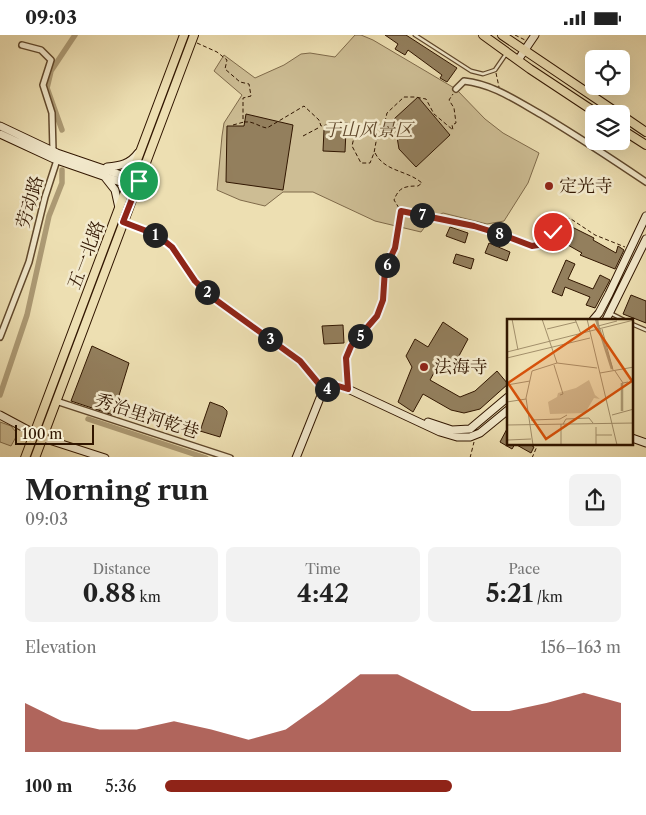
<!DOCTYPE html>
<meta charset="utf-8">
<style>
:root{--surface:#fff;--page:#f2f2f2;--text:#222;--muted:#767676;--accent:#8f2418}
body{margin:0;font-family:"Libre Caslon Text","Noto Serif SC",serif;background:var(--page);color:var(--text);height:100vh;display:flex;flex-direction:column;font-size:19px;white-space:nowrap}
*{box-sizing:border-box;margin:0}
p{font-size:16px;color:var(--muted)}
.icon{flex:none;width:28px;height:28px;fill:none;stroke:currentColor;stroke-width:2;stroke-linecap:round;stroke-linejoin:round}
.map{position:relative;height:422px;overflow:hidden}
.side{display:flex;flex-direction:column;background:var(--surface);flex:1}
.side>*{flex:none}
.fabs{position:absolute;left:585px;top:15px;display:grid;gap:10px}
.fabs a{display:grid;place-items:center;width:45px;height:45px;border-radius:8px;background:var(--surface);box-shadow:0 5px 20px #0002;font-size:25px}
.scale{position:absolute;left:15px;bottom:12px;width:79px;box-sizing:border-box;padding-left:5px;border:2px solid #311600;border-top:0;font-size:14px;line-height:18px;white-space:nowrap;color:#311600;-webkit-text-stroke:4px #f3eacd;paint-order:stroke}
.pin{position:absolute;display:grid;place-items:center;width:42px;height:42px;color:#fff;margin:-21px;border:2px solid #fff;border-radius:50%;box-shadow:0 1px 5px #0007}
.km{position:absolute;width:25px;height:25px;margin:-12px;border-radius:50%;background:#222;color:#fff;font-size:14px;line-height:25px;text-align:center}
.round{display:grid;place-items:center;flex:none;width:52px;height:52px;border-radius:8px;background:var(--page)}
.head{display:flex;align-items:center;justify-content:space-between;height:85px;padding:0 25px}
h1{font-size:28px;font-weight:800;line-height:38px}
.metrics{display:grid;grid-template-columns:repeat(3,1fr);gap:8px;height:85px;padding:5px 25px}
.metrics div{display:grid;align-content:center;border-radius:8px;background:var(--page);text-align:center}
.metrics b{font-size:25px;font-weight:800}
.metrics small{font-size:14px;font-weight:400}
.metrics p{font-size:14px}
.chart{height:140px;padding:10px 25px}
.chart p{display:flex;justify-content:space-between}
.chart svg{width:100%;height:90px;margin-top:5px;fill:var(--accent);opacity:.7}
ul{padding:0 25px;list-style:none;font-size:16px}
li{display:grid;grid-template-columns:80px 60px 1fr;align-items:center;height:38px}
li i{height:12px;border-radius:6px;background:var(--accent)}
.status{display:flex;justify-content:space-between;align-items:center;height:35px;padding:0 25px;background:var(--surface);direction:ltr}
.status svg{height:14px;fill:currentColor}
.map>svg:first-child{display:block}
</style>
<div class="status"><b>09:03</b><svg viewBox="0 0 49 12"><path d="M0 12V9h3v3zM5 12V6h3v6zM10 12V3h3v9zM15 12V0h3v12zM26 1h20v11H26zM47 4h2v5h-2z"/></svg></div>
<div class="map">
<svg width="646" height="423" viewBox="0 0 646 423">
<rect width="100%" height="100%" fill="#eddfb2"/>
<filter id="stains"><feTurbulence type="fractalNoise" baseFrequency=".004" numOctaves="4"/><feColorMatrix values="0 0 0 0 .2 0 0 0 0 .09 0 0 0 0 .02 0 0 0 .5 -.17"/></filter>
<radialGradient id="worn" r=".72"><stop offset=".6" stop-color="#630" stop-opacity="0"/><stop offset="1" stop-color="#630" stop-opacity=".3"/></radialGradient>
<!-- green -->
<path fill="#cdbd94" stroke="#7f6a4a" d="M355 0H361L373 5 456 54 485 84 503 98 539 118 528 148 504 186 487 189 443 178 430 185 421 197 375 186 313 157H283L265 171 240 165 217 155 222 101 224 88 242 60 214 36 224 20 255 43 284 30 301 19 310 18 335 22Z
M0 387 11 391 16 397V402L11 411 0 407Z"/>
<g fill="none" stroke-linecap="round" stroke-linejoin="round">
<!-- canal -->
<path stroke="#ad9b75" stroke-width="5.5" d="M62 95 47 53 51 36 75 0
M0 360 27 280 49 181 62 148V135
M88 384 206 423"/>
</g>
<!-- building -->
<path fill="#937f5d" stroke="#311600" d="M385 0H406L457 33 447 47 440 43 442 40 408 15 405 20 395 14 398 9Z
M418 62 450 100 416 132 399 114 394 84Z
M246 79 293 90 283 155 226 147 227 91H244Z
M324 95H346L345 117 323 116Z
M568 190 594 203 593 205 616 218 618 211 624 215 615 234 580 220 582 218 559 205Z
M450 192 468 198 465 208 446 201Z
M489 208 510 217 507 226 485 218Z
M456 219 474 224 471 234 453 228Z
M566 225 575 229 568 244 593 254 600 240 610 245 595 273 586 270 590 262 565 252 562 261 552 257Z
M631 260 646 266V288L623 279Z
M443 287 468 304 453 332 441 325 430 345 460 362 475 356 497 336 508 349 480 374 464 378 451 375 423 359 413 377 398 367 412 332 406 321 415 304 428 312Z
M343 290 344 308 324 309 322 291Z
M92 311 129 328 113 380 71 366Z
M210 367 223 372 227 376V379L220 402 200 396Z
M508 392V409H515L512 414 500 407Z
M515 409H529L534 412 531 418Z"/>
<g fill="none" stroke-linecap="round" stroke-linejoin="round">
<!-- lane casing -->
<g stroke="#60482c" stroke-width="5">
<path id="lane" d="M415 0 471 36 483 39 495 35 506 19
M612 279 624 285
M632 289 646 295
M348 352 346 323 351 311 377 281 383 265 385 234 395 213 401 176 422 180"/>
</g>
<!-- street casing -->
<g stroke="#60482c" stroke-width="8">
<path id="street" d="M22 10 41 15 51 25 43 50 52 78 53 116
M456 54 464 46C493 49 517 66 542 80 577 101 612 124 646 147
M123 187 157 201 172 212 195 246 209 260 299 326 324 355
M0 302 29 227 45 162 57 125
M56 366 230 423"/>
</g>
<!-- secondary casing -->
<g stroke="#311600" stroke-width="9">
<path id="secondary" d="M518 25 535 0
M0 91 57 118 139 146
M0 99 54 124 129 150 136 154
M105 134 107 132C120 131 130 129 138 118
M104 141 115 155 119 173
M593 285 599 278 609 259 646 181
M606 285 646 204
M0 380 43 403 105 423
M428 387 452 395 470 394 508 362
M632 403 646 408
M296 423 320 363 324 355 335 350 348 354 440 397 457 402H470L480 398 508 375"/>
</g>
<!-- primary casing -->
<g stroke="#311600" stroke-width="10">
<path id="primary" d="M483 0 530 34 598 79
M502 0 619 79
M621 80 646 97
M621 94 646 110
M25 423 184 0
M35 423 194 0"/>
</g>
<!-- path -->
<path stroke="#311600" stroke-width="1" stroke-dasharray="4 2.5" stroke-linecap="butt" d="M515 0 525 5
M197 8 217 17 227 25 225 34 240 47 249 49 251 61 243 63V85L245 87C254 86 259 92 267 93L304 71 319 85 321 91 338 88H351L355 98 352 111 361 128H370L374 118 376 107 382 99 387 78 404 62H415L426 64 434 79 453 95 452 90 456 88 454 73 449 65 453 59
M496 38 499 52
M233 90 244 87
M303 101 320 92
M375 118C385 137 407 135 422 148L418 151C405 151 399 152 394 165L399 173
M425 180 503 200 532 211 538 210 544 206 566 183 571 184 595 200 625 212
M470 423 474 407
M532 423 538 409"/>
<!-- lane -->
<use href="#lane" stroke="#f3eacd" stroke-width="2.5"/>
<!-- street -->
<use href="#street" stroke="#f3eacd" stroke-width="5"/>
<!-- secondary -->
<use href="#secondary" stroke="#f3eacd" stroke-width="7"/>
<!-- primary -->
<use href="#primary" stroke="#eddfb2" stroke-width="8"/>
</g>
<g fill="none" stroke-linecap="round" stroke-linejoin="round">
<!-- route casing -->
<g stroke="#fff" stroke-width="10">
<path id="route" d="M139 146 123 187 157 200 172 212 195 246 209 260 300 326 324 355 335 350 348 354 346 323 351 311 377 281 383 265 385 234 395 213 401 176 474 191 503 200 532 211 538 210 553 197"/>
</g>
<!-- route -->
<use href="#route" stroke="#8f2418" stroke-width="6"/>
</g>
<!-- markers -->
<g fill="#8f2418" stroke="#f3eacd" stroke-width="2">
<circle cx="549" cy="151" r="5"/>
<circle cx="424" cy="332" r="5"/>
</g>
<g text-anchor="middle" stroke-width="5" stroke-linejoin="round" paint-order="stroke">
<!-- park labels -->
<g font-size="18" font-style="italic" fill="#60482c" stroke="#f3eacd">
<text x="368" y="101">于山风景区</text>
</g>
<!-- poi labels -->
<g font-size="18" fill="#311600" stroke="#f3eacd" text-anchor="start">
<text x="559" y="157">定光寺</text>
<text x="434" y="338">法海寺</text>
</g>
<!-- street labels -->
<g font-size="18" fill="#311600" stroke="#f3eacd">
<text transform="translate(30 167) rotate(-74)" y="6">劳动路</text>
<text transform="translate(86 220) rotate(-69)" y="6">五一北路</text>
<text transform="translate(147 381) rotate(18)" y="6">秀治里河乾巷</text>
</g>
</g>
<!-- overview -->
<g transform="translate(507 284)">
<rect width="126" height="126" fill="#eddfb2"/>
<path d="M82 61 88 76 93 80 87 79 78 94 43 95 41 83 50 78 51 74 69 69Z" fill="#cdbd94"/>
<path fill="none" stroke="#ad9b75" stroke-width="2.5" d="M89 0 105 50M115 64V92"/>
<path fill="none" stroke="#a28f6b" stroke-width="1" d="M5 0 11 31M68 0 74 15M80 0 110 126M91 0V7L110 2M40 10 69 3M95 10 106 51M0 33 127 1M0 39 83 19M50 44 90 49M47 46 56 75 53 76M108 52 116 64 121 63M93 54 127 48M0 66 23 62M0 83 19 80M105 96 127 90M24 101 53 100 60 96M54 105V126M56 105 59 100 82 99 86 104M0 106 127 104M89 116H105M1 121 24 120M26 126 19 79 25 52 50 44 35 0M89 126V108"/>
<path fill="#d6520b" fill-opacity="0.15" stroke="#d6520b" stroke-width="2.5" d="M87 6 125 62 39 120 1 64Z"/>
<rect width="126" height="126" fill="none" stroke="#311600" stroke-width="2.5"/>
</g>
<rect width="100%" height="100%" filter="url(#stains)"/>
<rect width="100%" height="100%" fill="url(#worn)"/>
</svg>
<div class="fabs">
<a><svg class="icon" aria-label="locate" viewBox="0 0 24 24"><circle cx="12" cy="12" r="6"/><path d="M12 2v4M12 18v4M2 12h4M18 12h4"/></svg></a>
<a><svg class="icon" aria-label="layers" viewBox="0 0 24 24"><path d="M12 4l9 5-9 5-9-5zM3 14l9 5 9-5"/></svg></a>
</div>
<div class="scale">100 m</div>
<div class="pin" style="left:139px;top:146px;background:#1e9e55"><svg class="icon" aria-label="arrive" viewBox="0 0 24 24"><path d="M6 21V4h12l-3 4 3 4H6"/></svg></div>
<div class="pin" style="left:553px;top:197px;background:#d93025"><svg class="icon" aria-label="check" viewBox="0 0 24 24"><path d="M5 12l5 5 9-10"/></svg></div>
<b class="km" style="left:155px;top:200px">1</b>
<b class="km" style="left:207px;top:257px">2</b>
<b class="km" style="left:270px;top:304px">3</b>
<b class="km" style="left:327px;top:354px">4</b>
<b class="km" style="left:360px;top:301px">5</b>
<b class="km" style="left:387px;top:230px">6</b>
<b class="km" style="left:422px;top:180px">7</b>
<b class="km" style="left:499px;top:199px">8</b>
</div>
<section class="side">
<div class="head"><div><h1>Morning run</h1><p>09:03</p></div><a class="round"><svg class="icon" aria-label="share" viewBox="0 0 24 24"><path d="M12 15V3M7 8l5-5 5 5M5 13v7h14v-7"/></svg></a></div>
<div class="metrics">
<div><p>Distance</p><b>0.88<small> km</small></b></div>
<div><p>Time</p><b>4:42</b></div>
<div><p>Pace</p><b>5:21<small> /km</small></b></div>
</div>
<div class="chart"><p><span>Elevation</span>156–163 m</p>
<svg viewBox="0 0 160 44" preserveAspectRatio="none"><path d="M0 44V20L10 29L20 33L30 33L40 29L50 33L60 38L70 33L80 20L90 6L100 6L110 15L120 24L130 24L140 20L150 15L160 20V44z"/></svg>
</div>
<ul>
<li><b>100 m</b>5:36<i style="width:63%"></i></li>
</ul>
</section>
